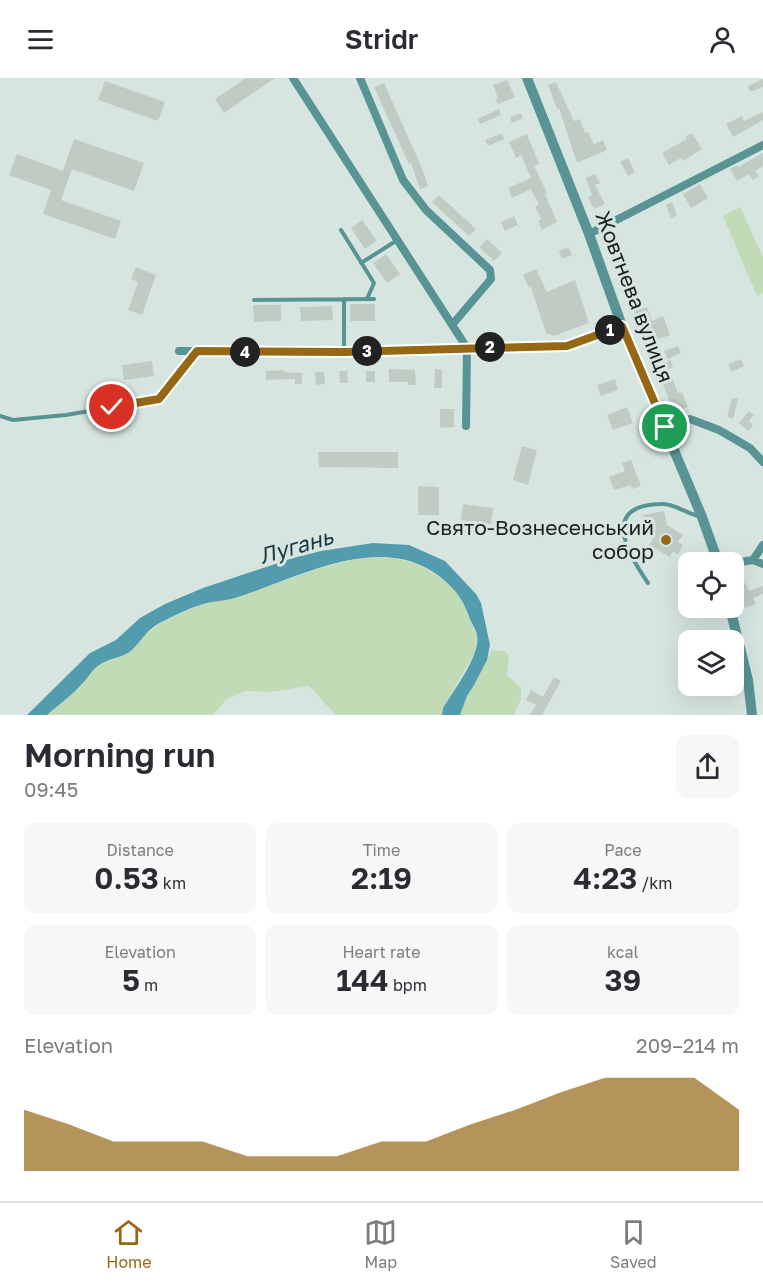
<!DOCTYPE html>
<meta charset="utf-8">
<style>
:root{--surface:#fff;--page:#f7f7f7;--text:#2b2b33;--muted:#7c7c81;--line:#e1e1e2;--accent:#956815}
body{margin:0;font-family:"Golos Text",sans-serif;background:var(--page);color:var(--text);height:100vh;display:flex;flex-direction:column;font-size:22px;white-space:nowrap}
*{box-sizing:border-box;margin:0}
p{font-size:20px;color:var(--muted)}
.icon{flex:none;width:33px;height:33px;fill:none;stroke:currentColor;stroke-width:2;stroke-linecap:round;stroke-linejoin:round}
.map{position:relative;height:637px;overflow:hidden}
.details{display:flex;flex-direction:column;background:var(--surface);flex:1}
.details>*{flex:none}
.buttons{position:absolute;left:678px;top:474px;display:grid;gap:12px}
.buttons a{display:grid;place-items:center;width:66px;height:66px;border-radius:12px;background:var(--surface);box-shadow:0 6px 24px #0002;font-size:30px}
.pin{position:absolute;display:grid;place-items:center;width:51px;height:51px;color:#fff;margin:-26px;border:3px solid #fff;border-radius:50%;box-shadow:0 2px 6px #0007}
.km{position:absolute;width:30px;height:30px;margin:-15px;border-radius:50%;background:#222;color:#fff;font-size:16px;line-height:30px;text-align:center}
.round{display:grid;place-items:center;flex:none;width:63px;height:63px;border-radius:12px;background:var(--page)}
.overview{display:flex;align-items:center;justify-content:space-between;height:102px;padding:0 24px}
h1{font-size:33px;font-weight:600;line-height:45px}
.stats{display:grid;grid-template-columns:repeat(3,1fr);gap:9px;height:102px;padding:6px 24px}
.stats div{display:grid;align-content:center;border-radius:12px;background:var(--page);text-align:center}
.stats b{font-size:30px;font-weight:600}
.stats small{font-size:16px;font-weight:400}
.stats p{font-size:16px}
.chart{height:168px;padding:12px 24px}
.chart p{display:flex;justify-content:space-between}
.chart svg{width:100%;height:108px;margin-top:6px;fill:var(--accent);opacity:.7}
header{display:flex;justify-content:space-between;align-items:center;height:78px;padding:0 24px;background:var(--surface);font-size:27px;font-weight:600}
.tabs{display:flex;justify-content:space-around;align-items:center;height:84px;border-top:2px solid var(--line);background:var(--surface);font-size:16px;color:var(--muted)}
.tabs a{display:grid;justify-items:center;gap:3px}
.tabs .active{color:var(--accent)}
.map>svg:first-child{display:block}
</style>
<header><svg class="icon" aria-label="menu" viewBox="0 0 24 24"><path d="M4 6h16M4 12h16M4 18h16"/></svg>Stridr<svg class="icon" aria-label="person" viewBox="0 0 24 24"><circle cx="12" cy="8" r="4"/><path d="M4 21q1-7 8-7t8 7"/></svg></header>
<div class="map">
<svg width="763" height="637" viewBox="0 0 763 637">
<rect width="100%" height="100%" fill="#d7e5e1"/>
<!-- green -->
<path fill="#c1dbb6" d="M740 129 763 179V215L757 218 723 138Z
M377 479 394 480 419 486 445 503 461 520 477 558 475 574 443 630 442 637H336L309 608 271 614 244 613 226 622 212 637H47L82 607 88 597 99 587 121 578 133 571 143 558 164 543 205 525 233 521 320 490 351 482Z
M492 572 505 573 509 578 507 597 521 610V621L514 637H460L467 618Z"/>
<!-- water -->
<path fill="#539cae" d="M373 465 409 467 445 483 476 516 481 525 490 567 487 582 474 607 467 618 460 637H442L443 630C453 613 481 577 477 557 476 552 472 546 470 541 466 530 462 521 455 513 394 444 305 498 235 520 225 523 213 523 203 526 188 531 172 538 158 546 146 553 141 563 132 572 122 580 110 580 99 587 91 593 88 600 81 607 71 618 58 627 47 637H27L90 575 116 562 140 540 165 526 203 510 293 480 321 473Z"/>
<!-- building -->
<path fill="#c0cbc4" d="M246 0H275L224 35 215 21Z
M763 1V9L750 14 748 8Z
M507 2 515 19 498 26 495 21 498 20 493 7Z
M105 3 165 24 158 43 98 22Z
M556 4 574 43 580 41 585 55 588 54 594 66 603 62 607 72 577 85 559 30 557 31 548 7Z
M384 5 422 90 428 108 420 111 411 85 409 86 374 9Z
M499 31 501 37 480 46 478 41Z
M763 34V42L733 59 726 46 742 38 744 43Z
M521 35 523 40 512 45 510 39Z
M502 55 504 61 488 68 485 62Z
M692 55 702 71 683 83 681 80 669 87 662 75 687 61 686 58Z
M527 56 539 86 534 88 547 115 545 116 557 144 542 152 538 143 541 141 535 128 539 127 531 111 512 120 508 110 531 100 521 77 516 80 509 64Z
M74 61 144 85 134 113 72 91 61 122 121 143 115 161 43 136 51 112 9 97 17 76 63 93Z
M763 75V88L755 93 759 98 753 102 749 96 737 103 730 91 737 87 738 89Z
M628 80 635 94 628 98 620 84Z
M595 96 600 105 595 107 605 126 594 131 588 119 592 117 586 100Z
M700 106 708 120 691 130 683 116Z
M439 117 476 151 469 158 432 124Z
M672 124 677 137 671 140 666 127Z
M514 138 518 147 505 153 501 144Z
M362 142 377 163 365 171 351 150Z
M615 151 622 169 613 173 605 155Z
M487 161 502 175 494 183 479 169Z
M568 169 572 177 562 181 559 173Z
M386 176 400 196 387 205 373 185Z
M136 189 156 197 142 237 128 232 138 204 131 201Z
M536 191 547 214 575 202 589 245 554 258 546 255 531 209 529 210 523 197Z
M350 226H375V243H350Z
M253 227H281V243L254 244Z
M332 228 333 242 301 243 300 229Z
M647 229 652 243 663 238 670 257 648 265 634 233Z
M678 268 681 275 668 281 664 273Z
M741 281 744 288 731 294 728 286Z
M671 282 673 289 669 291 678 315 682 314 688 329 674 335 656 288Z
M152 283 154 298 124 302 122 287Z
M389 291 415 292 416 307H408V304H389Z
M435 291H442V310H434Z
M284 292V294L302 295V306H295V301L266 302V293Z
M339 293H347L348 305H340Z
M366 293H375V304H366Z
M315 294H324L325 306 316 307Z
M615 301 618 312 601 318 597 307Z
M732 320 738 321 733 341 727 339Z
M627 329 633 345 613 352 607 337Z
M440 331H454V349L440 350Z
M749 333 754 337 749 343 753 347 749 353 739 345Z
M522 368 537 372 528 407 513 402Z
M318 374H398V390L319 389Z
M631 382 641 408 632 411 631 407 614 412 609 399 625 393 622 385Z
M418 408 439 409V437H418Z
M463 426 493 430 491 446 461 442Z
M664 433 667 447 683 457 678 464 683 467 678 476 673 473 670 479 649 467 653 461 646 457 655 442 644 444 643 437Z
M745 505 749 513 763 508V516L753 520 756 526 745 530 736 509Z
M554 599 561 603 542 637H530L536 627 526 622 531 612 543 619Z"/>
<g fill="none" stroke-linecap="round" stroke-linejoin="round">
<!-- service -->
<path stroke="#599495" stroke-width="4" d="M341 152 374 205 367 221
M361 185 396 163
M344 221V274
M254 222 374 221
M0 338 13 342 66 337 159 321 196 274
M648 505C626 473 600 426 663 426 675 426 687 436 699 438"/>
<!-- minor -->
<path stroke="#599495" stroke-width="8" d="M293 0 467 270 466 348
M360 0 403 102 426 132 490 192 491 201 452 247
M589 156 763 67
M179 273 344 274 567 268 622 248
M665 349 690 341 719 352 750 370 763 384
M753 482 763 467
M734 485 753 482 763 486"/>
<!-- tertiary -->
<path stroke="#599495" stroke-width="10" d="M527 0 589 156 622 248 702 439 718 484
M730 530 748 602 752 637"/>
</g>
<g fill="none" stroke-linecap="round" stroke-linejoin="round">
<!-- route casing -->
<g stroke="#fff" stroke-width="12">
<path id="route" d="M112 329 159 321 197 273 344 274 567 268 622 248 665 349"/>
</g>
<!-- route -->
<use href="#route" stroke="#956815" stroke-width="8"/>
</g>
<!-- markers -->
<circle fill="#956815" stroke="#d7e5e1" stroke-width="2" cx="666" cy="462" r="6"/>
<g text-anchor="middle" stroke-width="6" stroke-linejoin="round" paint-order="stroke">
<!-- street labels -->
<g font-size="21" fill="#1b201e" stroke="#d7e5e1">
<text transform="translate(634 219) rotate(69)" y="7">Жовтнева вулиця</text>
</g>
<!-- poi labels -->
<g font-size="21" fill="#1b201e" stroke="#d7e5e1" text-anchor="end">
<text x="654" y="457">Свято-Вознесенський<tspan x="654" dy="24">собор</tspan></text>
</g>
<!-- water labels -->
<g font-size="22" font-style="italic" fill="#163941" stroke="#d7e5e1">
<text transform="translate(296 468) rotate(-16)" y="8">Лугань</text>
</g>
</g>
</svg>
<div class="buttons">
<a><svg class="icon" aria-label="locate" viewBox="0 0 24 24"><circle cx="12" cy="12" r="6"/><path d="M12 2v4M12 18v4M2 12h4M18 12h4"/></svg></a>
<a><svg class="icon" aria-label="layers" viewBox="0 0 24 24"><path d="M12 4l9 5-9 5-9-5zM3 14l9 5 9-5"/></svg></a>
</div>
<div class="pin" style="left:665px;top:349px;background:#1e9e55"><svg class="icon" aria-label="arrive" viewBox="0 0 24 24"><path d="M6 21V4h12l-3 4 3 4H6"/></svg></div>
<div class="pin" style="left:112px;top:329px;background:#d93025"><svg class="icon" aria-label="check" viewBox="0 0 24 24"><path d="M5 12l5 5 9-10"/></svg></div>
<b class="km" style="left:610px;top:252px">1</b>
<b class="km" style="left:490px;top:269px">2</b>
<b class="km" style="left:367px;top:273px">3</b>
<b class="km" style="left:245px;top:274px">4</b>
</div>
<section class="details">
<div class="overview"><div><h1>Morning run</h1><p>09:45</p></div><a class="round"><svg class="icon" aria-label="share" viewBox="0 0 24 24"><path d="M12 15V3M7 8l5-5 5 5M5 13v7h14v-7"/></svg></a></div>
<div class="stats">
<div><p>Distance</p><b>0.53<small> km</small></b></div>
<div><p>Time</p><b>2:19</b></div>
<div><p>Pace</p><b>4:23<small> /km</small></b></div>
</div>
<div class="stats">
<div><p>Elevation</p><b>5<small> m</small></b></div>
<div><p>Heart rate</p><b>144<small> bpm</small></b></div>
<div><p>kcal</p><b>39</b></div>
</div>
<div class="chart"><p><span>Elevation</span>209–214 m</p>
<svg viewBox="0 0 160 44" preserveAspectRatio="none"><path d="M0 44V19L10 25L20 32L30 32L40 32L50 38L60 38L70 38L80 32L90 32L100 25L110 19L120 12L130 6L140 6L150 6L160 19V44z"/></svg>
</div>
</section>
<nav class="tabs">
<a class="active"><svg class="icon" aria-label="home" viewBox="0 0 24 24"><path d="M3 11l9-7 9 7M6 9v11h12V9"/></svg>Home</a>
<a><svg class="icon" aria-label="map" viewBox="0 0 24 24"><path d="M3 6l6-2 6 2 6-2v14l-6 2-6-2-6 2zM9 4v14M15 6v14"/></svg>Map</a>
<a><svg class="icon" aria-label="saved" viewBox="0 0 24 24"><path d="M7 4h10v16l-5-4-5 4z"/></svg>Saved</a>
</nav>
